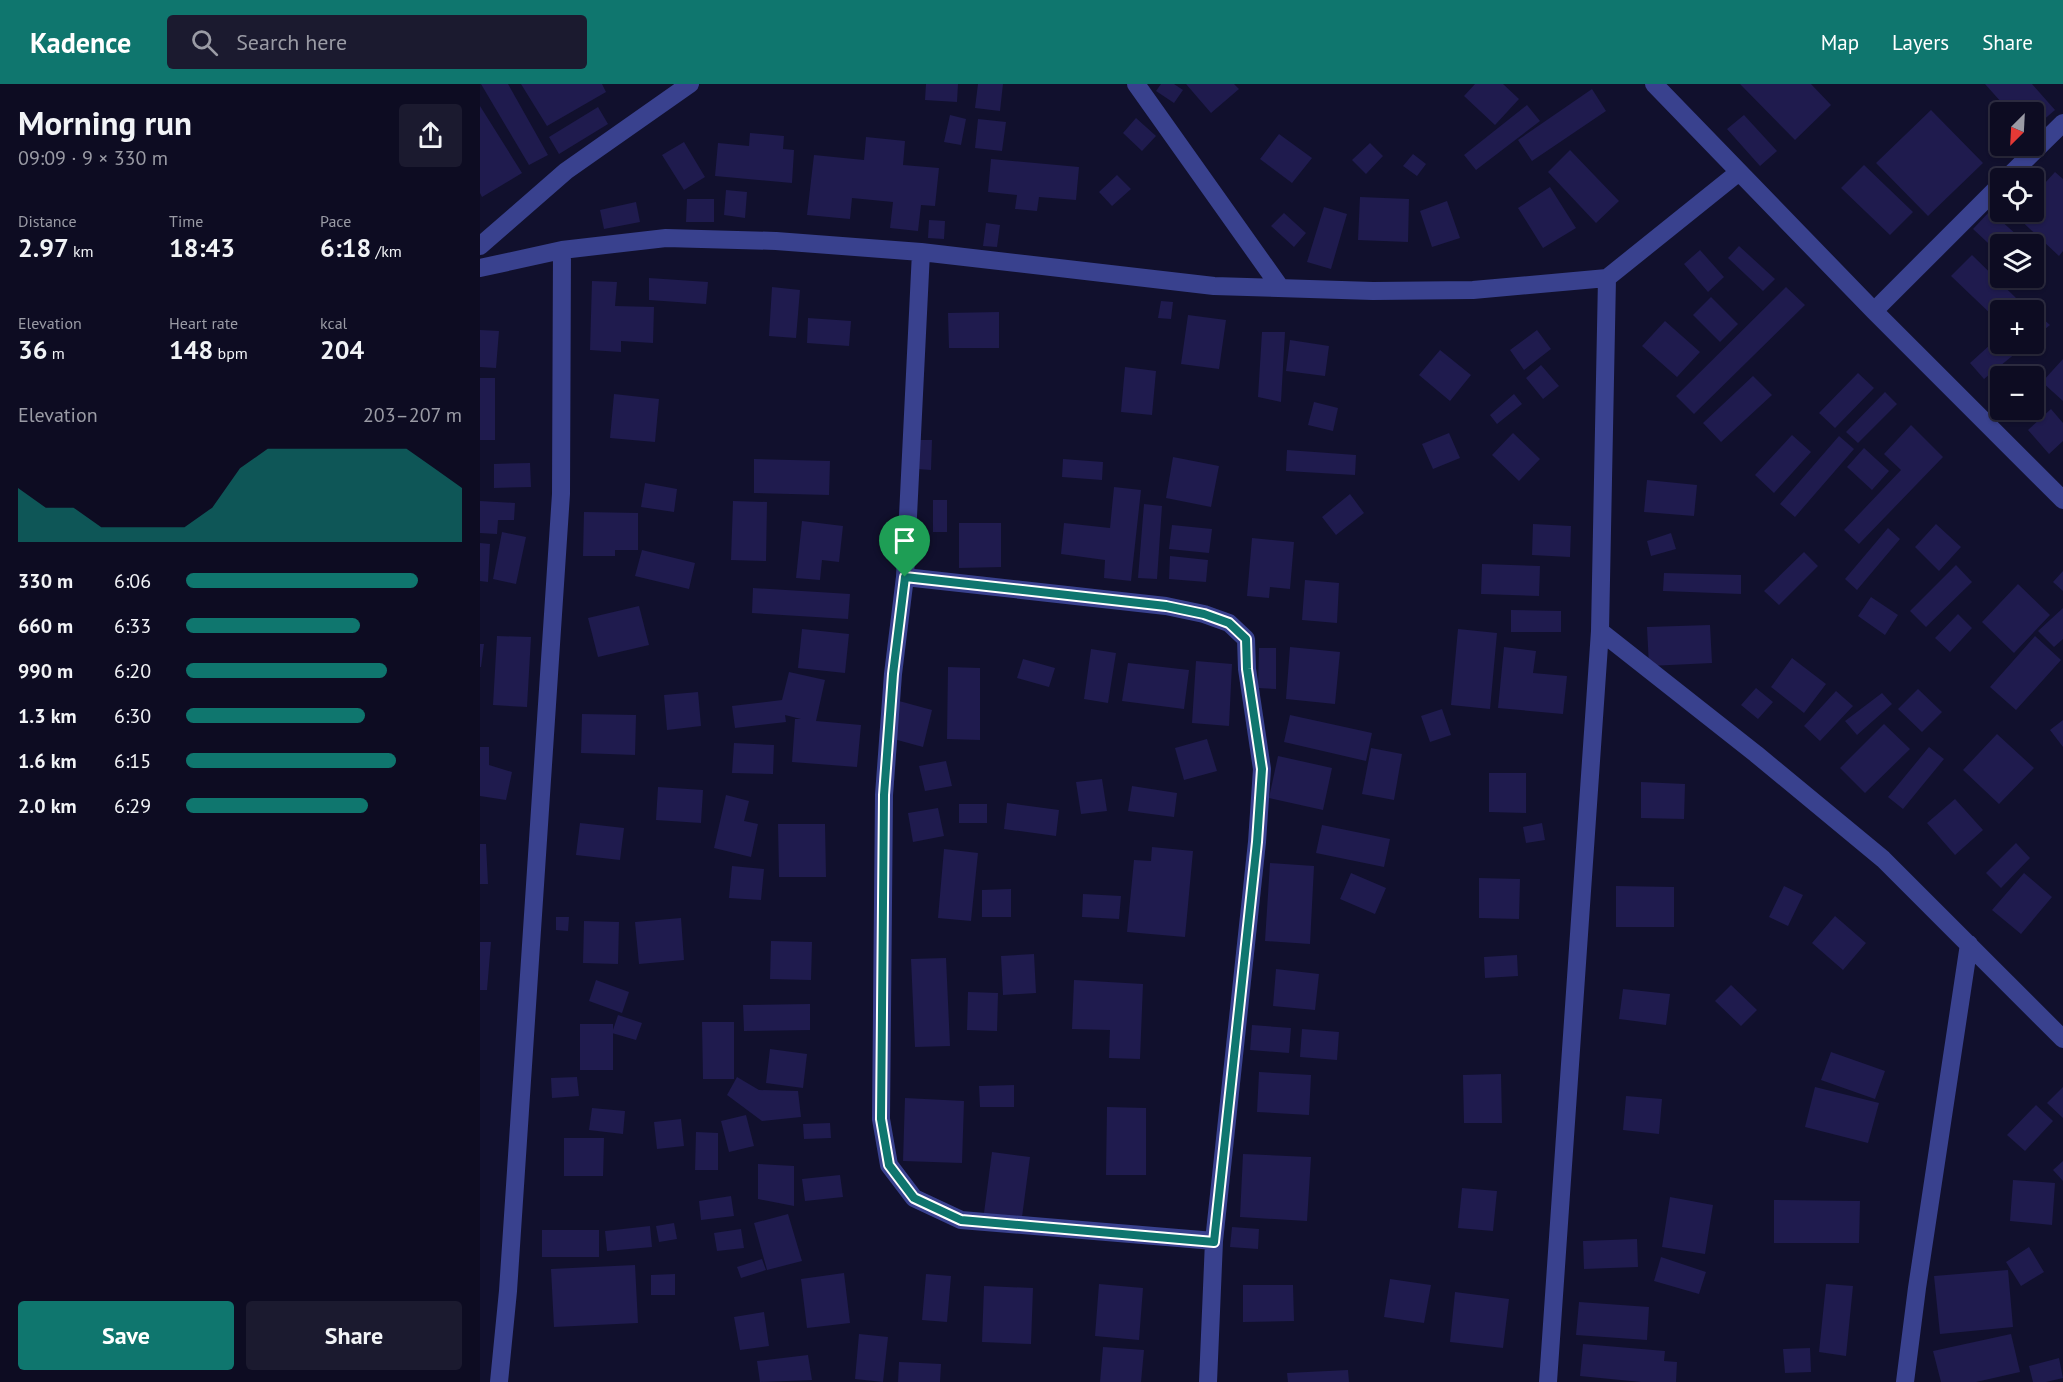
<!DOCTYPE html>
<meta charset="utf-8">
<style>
:root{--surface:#0d0c22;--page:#1b1a2f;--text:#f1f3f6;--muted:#9a9ba5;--line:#2d2c40;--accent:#0f766e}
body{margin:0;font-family:"PT Sans",sans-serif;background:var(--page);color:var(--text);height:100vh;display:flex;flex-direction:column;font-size:22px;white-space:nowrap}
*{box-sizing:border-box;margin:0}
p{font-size:20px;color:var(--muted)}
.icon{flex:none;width:33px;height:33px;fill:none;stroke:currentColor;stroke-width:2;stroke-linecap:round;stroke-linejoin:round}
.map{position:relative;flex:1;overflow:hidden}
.details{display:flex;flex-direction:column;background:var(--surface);width:480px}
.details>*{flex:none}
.needle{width:39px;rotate:204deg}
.fabs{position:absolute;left:1510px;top:18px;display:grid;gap:12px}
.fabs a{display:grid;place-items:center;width:54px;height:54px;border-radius:6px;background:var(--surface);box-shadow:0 2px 4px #0004,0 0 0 2px var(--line);font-size:30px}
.pin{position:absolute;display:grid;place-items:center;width:51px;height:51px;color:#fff;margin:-62px -26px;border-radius:50% 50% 50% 0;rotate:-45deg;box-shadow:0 0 6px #0007}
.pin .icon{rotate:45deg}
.round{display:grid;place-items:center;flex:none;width:63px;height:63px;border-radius:6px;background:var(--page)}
.overview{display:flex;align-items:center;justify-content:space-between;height:102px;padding:0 18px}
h1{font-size:33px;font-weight:800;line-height:45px}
.stats{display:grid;grid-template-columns:repeat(3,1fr);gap:9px;height:102px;padding:6px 18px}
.stats div{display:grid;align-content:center}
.stats b{font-size:26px;font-weight:800}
.stats small{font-size:16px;font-weight:400}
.stats p{font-size:16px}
.chart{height:168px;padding:12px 18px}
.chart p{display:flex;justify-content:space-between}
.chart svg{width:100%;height:108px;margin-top:6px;fill:var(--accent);opacity:.7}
.cta{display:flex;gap:12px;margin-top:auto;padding:12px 18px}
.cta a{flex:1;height:69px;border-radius:6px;background:var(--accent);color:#fff;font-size:24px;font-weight:800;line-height:69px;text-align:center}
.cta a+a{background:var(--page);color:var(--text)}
ul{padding:0 18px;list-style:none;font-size:20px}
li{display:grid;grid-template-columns:96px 72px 1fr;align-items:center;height:45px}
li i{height:15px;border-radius:8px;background:var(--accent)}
header{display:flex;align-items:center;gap:36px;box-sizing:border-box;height:84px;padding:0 30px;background:var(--accent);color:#fff}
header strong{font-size:28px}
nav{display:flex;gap:33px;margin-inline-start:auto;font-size:21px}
.search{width:420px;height:54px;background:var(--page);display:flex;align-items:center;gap:15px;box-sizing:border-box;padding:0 21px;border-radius:6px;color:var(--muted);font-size:22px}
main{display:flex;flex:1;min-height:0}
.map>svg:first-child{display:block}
</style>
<header>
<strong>Kadence</strong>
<div class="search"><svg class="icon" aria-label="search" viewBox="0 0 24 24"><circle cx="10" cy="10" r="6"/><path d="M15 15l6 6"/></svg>Search here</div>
<nav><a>Map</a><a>Layers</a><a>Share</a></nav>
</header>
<main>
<section class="details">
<div class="overview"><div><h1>Morning run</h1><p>09:09 · 9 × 330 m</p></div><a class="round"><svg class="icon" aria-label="share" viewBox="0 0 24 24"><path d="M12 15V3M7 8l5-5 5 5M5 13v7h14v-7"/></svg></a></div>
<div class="stats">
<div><p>Distance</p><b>2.97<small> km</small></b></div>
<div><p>Time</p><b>18:43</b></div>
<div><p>Pace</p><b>6:18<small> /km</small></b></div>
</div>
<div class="stats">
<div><p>Elevation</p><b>36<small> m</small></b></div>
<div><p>Heart rate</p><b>148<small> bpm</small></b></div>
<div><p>kcal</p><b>204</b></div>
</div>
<div class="chart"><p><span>Elevation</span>203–207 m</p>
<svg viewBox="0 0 160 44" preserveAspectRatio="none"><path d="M0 44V22L10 30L20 30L30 38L40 38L50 38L60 38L70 30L80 14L90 6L100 6L110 6L120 6L130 6L140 6L150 14L160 22V44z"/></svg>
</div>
<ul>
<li><b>330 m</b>6:06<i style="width:84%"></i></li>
<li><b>660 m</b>6:33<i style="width:63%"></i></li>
<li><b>990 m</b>6:20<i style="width:73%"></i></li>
<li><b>1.3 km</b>6:30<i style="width:65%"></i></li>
<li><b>1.6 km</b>6:15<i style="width:76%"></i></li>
<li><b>2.0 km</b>6:29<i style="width:66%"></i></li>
</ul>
<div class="cta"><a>Save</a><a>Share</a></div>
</section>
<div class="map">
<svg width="1583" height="1298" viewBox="0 0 1583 1298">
<rect width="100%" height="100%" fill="#11102d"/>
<!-- building -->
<path fill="#1f1b4e" d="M1 0H28L68 71 49 81Z
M41 0H122L126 8 67 42Z
M446 0H478L477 18 445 16Z
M498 0H523L520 27 495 24Z
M681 0H694L703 6 694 19 676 7Z
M706 0H754L759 5 731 29Z
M995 0H1023L1039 15 1015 41 984 12Z
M1260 0H1331L1351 21 1315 56Z
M1505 0H1552L1575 26 1554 44V28H1530Z
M1112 5 1126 27 1052 77 1038 56Z
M1047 21 1060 37 996 86 984 71Z
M0 22 42 89 2 113 0 109Z
M118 23 128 40 79 70 69 53Z
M1451 26 1503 79 1448 132 1396 79Z
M470 31 486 35 481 61 464 58Z
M1264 31 1297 67 1280 82 1247 45Z
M656 34 676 52 662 67 643 49Z
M498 35 526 38 522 67 495 64Z
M270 49 304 52 303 65 314 66 312 99 235 92 238 59 269 62Z
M799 50 832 74 812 99 780 75Z
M386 53 425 57 423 81 459 84 455 122 441 121 438 147 410 144 413 118 372 114 370 135 327 131 334 71 384 76Z
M204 58 225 93 204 106 182 71Z
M890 59 903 72 886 90 872 76Z
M1090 66 1139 117 1116 139 1068 88Z
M933 70 946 80 937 92 923 82Z
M511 75 599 83 596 116 559 113 557 127 535 125 537 111 508 108Z
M1384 81 1433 128 1410 151 1361 104Z
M1575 88 1583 95V167L1579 172 1535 131 1538 128H1554V111Z
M637 91 651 105 632 122 619 108Z
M1070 103 1096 144 1063 164 1038 124Z
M246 106 267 108 265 134 244 131Z
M880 113 929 115 928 158 878 156Z
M207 115H234V138H206Z
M967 117 980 154 952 163 940 127Z
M156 118 160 138 124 145 120 126Z
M844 123 867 130 851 185 827 178Z
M1510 127 1547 160H1521V171L1493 145Z
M804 129 826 149 814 163 791 142Z
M449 136 465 137 464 155 448 154Z
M506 139 520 141 517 163 503 162Z
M1259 162 1295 195 1283 207 1248 174Z
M1220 166 1244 193 1228 208 1204 180Z
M1492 171 1536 214 1521 226 1515 234 1471 192Z
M169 194 228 198 226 220 169 216Z
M112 197 137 198 135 222 174 223 173 259 141 257V268L110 266Z
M292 203 320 206 316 254 289 252Z
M1306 203 1325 221 1214 330 1196 312Z
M1231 213 1258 240 1240 258 1213 231Z
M681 217 693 218 691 235 678 234Z
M1554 227 1570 241 1554 254Z
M519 228V264H469L468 229Z
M708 231 746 236 739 285 701 280Z
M328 234 371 237 369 262 327 259Z
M1185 237 1220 268 1197 293 1162 262Z
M0 246 19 247 16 284 0 283Z
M1057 246 1071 265 1044 286 1030 266Z
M782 248H805L801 318 778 313Z
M1521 251V260H1547L1504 295 1490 279Z
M810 256 849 262 845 292 806 287Z
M960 266 991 291 970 317 939 291Z
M1583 275V317L1562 298Z
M1061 281 1079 302 1063 315 1046 294Z
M645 283 676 287 672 331 641 328Z
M1378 289 1394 304 1355 344 1339 329Z
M1273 292 1292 311 1241 358 1223 339Z
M0 294H15V356H0Z
M1405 308 1417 320 1378 359 1366 348Z
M134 310 179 315 175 358 130 354Z
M1034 310 1042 320 1017 340 1010 331Z
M834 318 858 324 853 347 828 341Z
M1571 325 1583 339V357L1569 370 1548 346Z
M1431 341 1463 373 1379 460 1364 446 1421 386 1404 370Z
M969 349 980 374 953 385 942 360Z
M1033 349 1060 375 1039 397 1012 371Z
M1312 351 1331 368 1294 409 1275 391Z
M1359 352 1374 365 1315 433 1300 420Z
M439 356H452L451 386 438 385Z
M1384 364 1409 387 1392 406 1367 383Z
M807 366 876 371 875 391 806 387Z
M693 373 739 382 731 423 686 414Z
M274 375 350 377 349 411 274 409Z
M583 375 623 378 622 396 582 393Z
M50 379 51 403 14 404V380Z
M1167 396 1217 401 1214 432 1164 428Z
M165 399 197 405 194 428 161 423Z
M634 403 661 406 651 497 624 494 625 476 581 470 584 439 630 444Z
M870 410 884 429 856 451 842 433Z
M453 416H467V448H453Z
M0 417 35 419 34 436H18L17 450 0 449Z
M253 417 287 418 286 477 251 476Z
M664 420 682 422 677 495 658 494Z
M104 428 158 429V466H135V472H103Z
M322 437 363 442 359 478 342 476 340 496 316 494Z
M479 439H521V483L479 484Z
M1053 440 1091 442 1090 473 1052 471Z
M1456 440 1481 463 1459 487 1435 463Z
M692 441 732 445 729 469 689 465Z
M1408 444 1420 455 1377 506 1365 495Z
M22 448 46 453 36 500 13 495Z
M1191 449 1196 465 1171 472 1167 457Z
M772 454 814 458 810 505 790 503 789 514 767 512Z
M0 459 10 460 8 498 0 497Z
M162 466 215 479 209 505 155 492Z
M1324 468 1338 482 1299 521 1284 507Z
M690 472 728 476 726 498 689 495Z
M1002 480 1060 482 1059 512 1001 510Z
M1476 481 1492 498 1446 543 1430 527Z
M1583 487V507L1573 498Z
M1184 489 1261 491V510L1183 507Z
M825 496 859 499 857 539 822 536Z
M1538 500 1570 531 1534 569 1502 538Z
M273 504 370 510 368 535 272 529Z
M1391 513 1418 531 1405 551 1378 532Z
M159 522 169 561 118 573 108 534Z
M1583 524V555L1574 563 1558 547Z
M1031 526 1081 527V548H1031Z
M1478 530 1492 544 1470 568 1455 554Z
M1230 541 1232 579 1169 582 1167 543Z
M322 545 369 550 365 589 318 584Z
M978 545 1017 549 1010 625 971 621Z
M17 552 51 553 47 623 13 621Z
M1555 552 1581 576 1536 626 1510 603Z
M0 560H4L1 583H0Z
M810 563 860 568 855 620 806 615Z
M1024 563 1056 567 1053 589 1087 592 1083 630 1018 624Z
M779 564H796V605L778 604Z
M611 565 636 569 628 619 604 615Z
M1312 574 1346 600 1324 629 1291 603Z
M543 575 575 584 569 603 537 594Z
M716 577 752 580 749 642 712 639Z
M648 579 709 586 704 625 642 617Z
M468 583 500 584V656L467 655Z
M309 588 345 596 336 637 381 641 377 683 312 678 315 635H321L305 631 306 638 255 644 252 622 302 616Z
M1276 604 1293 618 1278 635 1261 621Z
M1438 605 1462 628 1442 648 1418 625Z
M1356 607 1373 622 1340 657 1324 642Z
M218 608 221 642 187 646 184 611Z
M1402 609 1412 620 1377 651 1365 637Z
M419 617 452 626 443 663 410 654Z
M962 625 971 651 950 658 941 632Z
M102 630 156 631 155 671 101 669Z
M810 631 892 649 886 677 804 658Z
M1583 636V663L1570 646Z
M1404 640 1430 665 1385 709 1360 684Z
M1517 650 1554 684 1519 720 1483 686Z
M727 655 737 687 704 696 695 664Z
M254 659 294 661 293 690 252 689Z
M0 663H9V681L32 688 26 716 0 712Z
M1449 663 1464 675 1423 725 1408 713Z
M891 664 922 670 914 716 882 710Z
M798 672 852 684 843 726 789 714Z
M466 677 472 702 445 707 439 682Z
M1009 689H1046V729L1009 728Z
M622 695 627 727 601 730 596 698Z
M1161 698 1205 700 1204 735 1161 734Z
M652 702 697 709 694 733 648 727Z
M178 703 223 706 221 739 176 736Z
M246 711 269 717 264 737 278 740 271 773 234 764Z
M1475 715 1503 746 1475 771 1447 739Z
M527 719 579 726 576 752 524 745Z
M479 720H507V739H479Z
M458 724 464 752 433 758 428 729Z
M100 739 144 744 140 776 96 771Z
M1062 739 1065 756 1046 759 1043 743Z
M298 740H345L346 793H299Z
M842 741 910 755 904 783 836 769Z
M1536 759 1550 774 1521 804 1506 789Z
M0 760H6L8 800H0Z
M672 763 713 767 705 853 647 848 654 776 671 777Z
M464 765 498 769 491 837 458 834Z
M790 779 834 782 830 860 785 857Z
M252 782 284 785 281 816 249 814Z
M871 789 906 804 895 830 860 815Z
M1544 789 1572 813 1541 850 1512 826Z
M999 794 1040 795 1039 835 999 834Z
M1136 802 1194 803V843H1136Z
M1304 802 1323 811 1308 842 1289 833Z
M531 805V833H502V806Z
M603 810 641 812 639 835 602 833Z
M1355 832 1386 859 1363 886 1332 859Z
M76 833H89L88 847 76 846Z
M201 834 204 876 159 880 155 838Z
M104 837 139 838 138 880 103 879Z
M291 857 332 858 331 896 290 895Z
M0 858H11L7 906H0Z
M554 870 556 909 523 911 521 872Z
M1037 871 1038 892 1005 894 1004 873Z
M466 874 470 962 435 963 431 875Z
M796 885 839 890 835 926 793 922Z
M116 896 149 908 142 929 109 917Z
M594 896 663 900 660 975 629 974 630 946 592 945Z
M1251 901 1277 926 1261 942 1235 917Z
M1143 905 1190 910 1186 941 1139 935Z
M488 908 518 909 517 947 487 946Z
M330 920V946L264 947 263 921Z
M138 931 162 939 156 956 132 949Z
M222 938H254V995H223Z
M100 940H133V986H100Z
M772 941 811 944 809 969 770 966Z
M822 945 859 948 857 976 820 973Z
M290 965 327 970 323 1004 286 999Z
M1351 968 1405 987 1395 1015 1341 996Z
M779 988 831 991 829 1031 777 1028Z
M1021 990 1022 1039H984L983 991Z
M97 993 99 1012 72 1014 71 994Z
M257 993 279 1006 318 1007 321 1033 282 1037 247 1011Z
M534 1001V1023H500L499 1002Z
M1335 1003 1399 1019 1388 1059 1325 1043Z
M1583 1003V1034L1567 1019Z
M1146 1012 1182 1015 1179 1050 1143 1046Z
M425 1014 484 1017 482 1079 423 1077Z
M1556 1021 1573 1037 1545 1067 1527 1051Z
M627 1023 666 1024V1091H626Z
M112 1024 145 1027 143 1050 109 1046Z
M266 1031 274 1062 249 1068 241 1037Z
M201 1035 204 1062 177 1065 174 1038Z
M350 1039 351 1054 324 1055 323 1040Z
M216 1048 238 1049V1086H215Z
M84 1054H124L123 1092H84Z
M512 1068 550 1073 542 1133 504 1129Z
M763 1070 831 1073 827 1137 760 1133Z
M1583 1077V1097L1573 1086Z
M278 1080 314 1082V1122L278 1115Z
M360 1091 363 1113 325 1117 322 1095Z
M1533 1096 1575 1099 1572 1141 1530 1137Z
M982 1104 1017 1107 1013 1147 978 1144Z
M251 1112 254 1132 221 1136 219 1117Z
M1190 1113 1233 1121 1225 1170 1182 1163Z
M1294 1116 1380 1117 1379 1159H1294Z
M308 1130 322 1177 287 1186 274 1139Z
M194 1139 197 1155 179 1158 176 1142Z
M170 1142 172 1163 127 1167 125 1147Z
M752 1143 779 1145 778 1165 750 1163Z
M261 1145 264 1164 237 1167 234 1149Z
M62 1146H119V1173H62Z
M1157 1155 1158 1183 1104 1185 1103 1157Z
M1549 1163 1564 1188 1541 1202 1526 1178Z
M1181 1173 1226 1188 1219 1210 1174 1197Z
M282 1175 286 1186 261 1194 257 1183Z
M155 1181 158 1239 74 1243 71 1185Z
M1528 1186 1533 1243 1460 1250 1454 1192Z
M364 1189 370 1239 327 1244 321 1195Z
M195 1190V1211H171V1191Z
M446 1190 471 1192 467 1238 442 1236Z
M910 1195 951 1201 944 1239 904 1233Z
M619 1200 663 1204 659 1256 615 1252Z
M1346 1200 1373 1202 1366 1272 1339 1268Z
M763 1201H813L814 1237 763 1238Z
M504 1202 553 1204 551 1260 502 1258Z
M975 1208 1029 1215 1023 1264 970 1258Z
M1099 1218 1169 1223 1167 1256 1096 1251Z
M284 1228 289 1262 260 1266 254 1233Z
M379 1250 408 1253 403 1298 375 1295Z
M1531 1250 1540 1288 1496 1298H1461L1453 1267Z
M1103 1260 1185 1267 1184 1277 1197 1278 1196 1298H1161L1100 1292Z
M623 1263 664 1266 661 1298H620Z
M1330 1264 1331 1288 1305 1289 1303 1265Z
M328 1271 332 1296 280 1298 277 1277Z
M1579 1274 1583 1294 1566 1298H1553L1549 1282Z
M419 1278 461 1280 460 1298H418Z
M868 1286 869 1298H808L807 1289Z"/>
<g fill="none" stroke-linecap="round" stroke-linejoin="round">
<!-- minor -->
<path stroke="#39418e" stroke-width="18" d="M656 0 800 203
M1174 0 1394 227 1583 416
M1259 88 1127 194 1120 547 1276 670 1403 775 1583 955
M1527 94 1583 39
M0 162 86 87 210 0
M441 168 425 493 686 522 724 530 749 539 766 555 767 585 782 685 777 758 734 1157 728 1298
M0 184 82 166 186 154 296 157 441 168 734 202 893 207 993 206 1127 194
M1394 227 1521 100
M425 493 413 590 404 711 401 1035 409 1081 434 1114 481 1136 734 1157
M19 1298 28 1207 81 410 82 166
M1068 1298 1120 547
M1425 1298 1437 1204 1489 860"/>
</g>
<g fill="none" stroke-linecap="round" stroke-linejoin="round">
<!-- route casing -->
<g stroke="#fff" stroke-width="12">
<path id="route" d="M425 493 686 522 724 530 749 539 766 555 767 585 782 685 777 758 734 1158 481 1136 434 1114 409 1081 401 1035 404 711 413 590Z"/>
</g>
<!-- route -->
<use href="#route" stroke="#0f766e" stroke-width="8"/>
</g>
</svg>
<div class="fabs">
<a><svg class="needle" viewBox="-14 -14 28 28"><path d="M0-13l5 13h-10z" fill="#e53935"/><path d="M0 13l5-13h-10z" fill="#9a9ba5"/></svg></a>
<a><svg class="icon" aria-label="locate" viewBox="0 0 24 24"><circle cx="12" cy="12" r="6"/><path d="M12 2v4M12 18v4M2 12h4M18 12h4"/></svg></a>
<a><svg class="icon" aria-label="layers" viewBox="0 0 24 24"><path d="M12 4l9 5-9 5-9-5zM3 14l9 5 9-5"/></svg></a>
<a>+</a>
<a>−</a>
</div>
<div class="pin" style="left:425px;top:493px;background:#1e9e55"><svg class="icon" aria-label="arrive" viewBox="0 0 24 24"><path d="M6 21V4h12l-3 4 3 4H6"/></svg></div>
</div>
</main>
